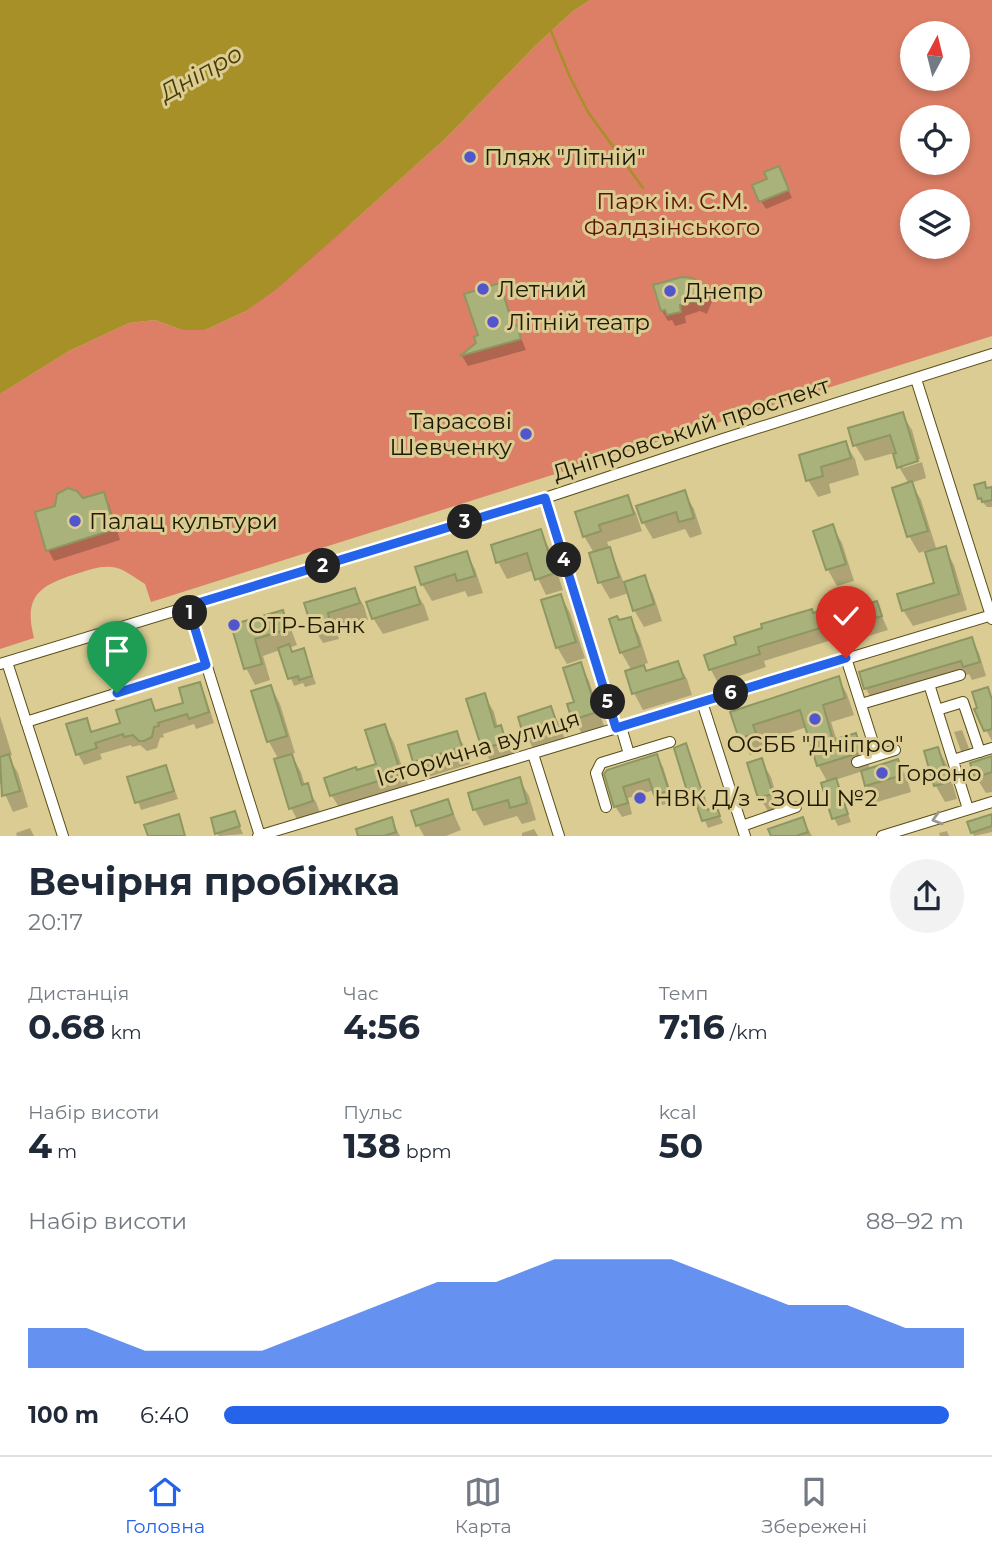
<!DOCTYPE html>
<html lang="uk">
<meta charset="utf-8">
<style>
:root{--surface:#fff;--page:#f2f2f3;--text:#1f2937;--muted:#747a83;--line:#e0e1e3;--accent:#2563eb}
body{margin:0;font-family:Montserrat,sans-serif;background:var(--page);color:var(--text);height:100vh;display:flex;flex-direction:column;font-size:26px;white-space:nowrap}
*{box-sizing:border-box;margin:0}
p{font-size:23px;color:var(--muted)}
.icon{flex:none;width:38px;height:38px;fill:none;stroke:currentColor;stroke-width:2;stroke-linecap:round;stroke-linejoin:round}
.map{position:relative;height:836px;overflow:hidden}
.side{display:flex;flex-direction:column;background:var(--surface);flex:1}
.side>*{flex:none}
.needle{width:46px;rotate:7deg}
.buttons{position:absolute;left:900px;top:21px;display:grid;gap:14px}
.buttons a{display:grid;place-items:center;width:70px;height:70px;border-radius:50%;background:var(--surface);box-shadow:0 4px 10px #0003;font-size:35px}
.pin{position:absolute;display:grid;place-items:center;width:60px;height:60px;color:#fff;margin:-72px -30px;border-radius:50% 50% 50% 0;rotate:-45deg;box-shadow:0 0 7px #0007}
.pin .icon{rotate:45deg}
.km{position:absolute;width:35px;height:35px;margin:-18px;border-radius:50%;background:#222;color:#fff;font-size:19px;line-height:35px;text-align:center}
.round{display:grid;place-items:center;flex:none;width:74px;height:74px;border-radius:37px;background:var(--page)}
.summary{display:flex;align-items:center;justify-content:space-between;height:119px;padding:0 28px}
h1{font-size:38px;font-weight:700;line-height:52px}
.stats{display:grid;grid-template-columns:repeat(3,1fr);gap:10px;height:119px;padding:7px 28px}
.stats div{display:grid;align-content:center}
.stats b{font-size:35px;font-weight:700}
.stats small{font-size:19px;font-weight:400}
.stats p{font-size:19px}
.chart{height:196px;padding:14px 28px}
.chart p{display:flex;justify-content:space-between}
.chart svg{width:100%;height:126px;margin-top:7px;fill:var(--accent);opacity:.7}
ul{padding:0 28px;list-style:none;font-size:23px}
li{display:grid;grid-template-columns:112px 84px 1fr;align-items:center;height:52px}
li i{height:18px;border-radius:9px;background:var(--accent)}
.dock{display:flex;justify-content:space-around;align-items:center;height:98px;border-top:2px solid var(--line);background:var(--surface);font-size:19px;color:var(--muted)}
.dock a{display:grid;justify-items:center;gap:4px}
.dock .active{color:var(--accent)}
.map>svg:first-child{display:block}
</style>
<div class="map">
<svg width="992" height="836" viewBox="0 0 992 836">
<rect width="100%" height="100%" fill="#dacc93"/>
<!-- green -->
<path fill="#dd7f66" fill-rule="evenodd" d="M590 0H992V336L151 602 145 584C135 578 122 567 111 567 100 566 89 570 79 573 40 585 23 595 34 638L0 649V394L69 351 129 323 155 320 182 330H205L246 311 355 220 447 137 534 47 573 11ZM912 33H957V79H912ZM912 117H957V163H912ZM912 201H957V247H912Z"/>
<!-- water -->
<path fill="#a79028" d="M0 0H590L573 11 534 47 447 137 355 220 278 288 246 311 205 330H182L155 320 129 323 69 351 0 394Z"/>
<!-- shadow -->
<path fill="#0003" d="M782 176 792 198 766 209 761 201Z
M499 285 526 350 468 366 462 356 478 343Z
M707 288 713 299 707 314 700 311 685 316 686 323 675 326 672 320 668 321 662 311Z
M902 414 912 430 920 459 903 464V468L922 462 926 478 911 483 921 500 937 551 945 549 954 565 967 610 913 626 903 610 936 584 927 550 919 553 909 536 894 489 909 484 899 467 894 453 865 461 855 445Z
M845 443 855 459 859 475 829 484 831 493 818 497 808 480 801 456Z
M984 484 987 490 992 488V507H987L979 498Z
M684 492 694 509 702 534 690 538 685 529 653 539 643 522Z
M103 494 109 504 120 540 54 561 48 550 82 500Z
M627 497 636 513 642 531 607 542 624 583 644 577 653 594 662 621 644 627 634 610 629 593 610 599 600 582 594 553 584 536Z
M832 526 842 543 854 581 837 586 828 570 815 532Z
M540 531 549 548 563 590 546 595 534 570 507 579 498 562Z
M466 553 475 569 483 593 468 597 465 591 432 601 422 584Z
M414 589 424 605 429 620 383 634 373 618Z
M354 590 364 606 368 620 336 630 339 639 323 643 313 627 306 604Z
M561 596 570 613 585 658 567 664 557 647Z
M876 603 888 630 839 645 835 639 764 661 766 667 718 683 711 670 706 656 813 615 843 613Z
M282 612 291 629 297 645 289 648 293 654 303 650 316 684 305 687 303 683 294 686 280 650 263 656 270 680 255 685 246 668 233 627Z
M630 619 639 635 648 663 642 665 647 672 677 663 687 679 692 695 643 710 634 693 632 671 621 652 619 622Z
M971 639 979 653 986 676 972 680 969 674 874 703 866 689 861 673Z
M580 664 589 681 605 729 583 736 574 719Z
M838 678 847 694 854 715 831 722 837 741 855 735 865 752 870 770 898 761 907 778 911 792 877 802 867 786 863 771 835 780 851 822 838 826 834 818 828 783 818 765 807 727 762 742 764 750 750 755 740 738 732 713Z
M199 684 205 695 214 723 196 729 194 724 163 734 164 737 160 738 157 748 147 751 140 745 132 747 131 745 100 754 102 759 84 765 78 754 86 720 93 733 122 724 150 701 157 713 185 704Z
M271 687 280 704 295 753 291 754 301 772 305 786 316 802 322 818 300 825 291 808 279 760 269 742 254 692Z
M987 689 992 698V741L986 730Z
M484 695 494 712 498 728 501 727 510 744 515 759 493 765 483 749Z
M550 708 560 725 565 740 534 750 525 733Z
M0 716 12 755 8 756 18 773 28 807 13 812 0 783Z
M385 726 394 743 410 790 342 812 332 796 327 779 378 765Z
M962 730 970 751 962 754 954 732Z
M456 733 466 749 470 764 425 778 415 761Z
M686 745 709 812 716 809 723 823 708 828 699 807 696 808 692 801 676 749Z
M938 749 947 765 957 799 945 802 936 786 926 752Z
M656 756 663 767 674 802 662 805 654 790 628 798 632 814 622 817 615 806 606 774Z
M992 757V792L986 793 976 777Z
M761 760 771 777 781 811 770 814 760 798 749 764Z
M166 767 178 799 141 810 130 778Z
M519 779 529 796 536 820 522 824 517 816 484 826 475 810 470 794Z
M448 801 461 830 446 836H424L418 825Z
M234 813 243 834 219 836 217 833Z
M992 816V832L974 836 972 832Z
M391 819 400 836H360Z
M802 819 812 836H773Z
M30 828 34 836H17L16 833Z
M534 829 538 836H522V833Z
M947 831 949 836H940L939 833Z"/>
<g fill="none" stroke-linecap="round" stroke-linejoin="round">
<!-- stream -->
<path stroke="#a79028" stroke-width="2.5" d="M551 31 569 75 588 112 643 188"/>
</g>
<!-- building -->
<path fill="#a9b27b" stroke="#8e9761" stroke-width="2" d="M779 166 789 190 759 202 752 185 767 179 764 172Z
M682 277 692 278 708 287 701 304 693 301 680 305 681 312 667 315 665 310 661 311 653 285Z
M500 283 513 326 517 325 521 339 460 356 476 343 474 337 478 335 464 294Z
M903 412 918 461 897 468 893 454 896 453 890 435 853 446 848 428Z
M846 441 851 458 821 467 823 476 806 481 799 455Z
M912 481 928 531 907 537 892 488Z
M985 482 986 488 992 487V500L982 502 981 498 978 499 974 485Z
M68 488 77 491 83 498 104 492 115 529 46 551 35 512 55 506 57 494Z
M685 490 694 518 679 522 676 512 642 523 636 506Z
M628 495 634 514 599 525 601 531 583 537 575 512Z
M833 524 846 564 826 570 813 531Z
M541 529 555 573 535 580 527 553 496 563 491 545Z
M946 546 959 594 902 611 897 594 934 583 925 552Z
M610 547 619 577 598 583 589 553Z
M467 551 475 576 457 581 455 574 421 585 415 567Z
M645 575 654 604 633 611 624 582Z
M415 587 420 604 372 619 366 602Z
M355 588 360 603 328 613 330 622 312 628 304 603Z
M561 594 576 642 556 648 541 600Z
M877 601 882 616 829 632 827 626 758 647 760 654 709 670 704 655 736 644 734 637 762 628 761 624 812 609 813 613 840 605 842 611Z
M283 610 288 629 255 639 262 664 244 669 231 625Z
M617 616 619 620 631 617 640 646 620 653 609 619Z
M972 637 980 662 963 667 961 661 864 689 859 672Z
M289 644 292 652 304 648 312 676 299 680 298 676 288 679 278 648Z
M678 661 684 678 632 694 625 671 644 665 646 671Z
M581 662 597 712 572 720 567 704 574 702 563 668Z
M839 676 845 698 823 705 833 740 856 733 862 752 817 766 800 710 753 725 756 733 739 739 730 712Z
M200 682 209 712 189 719 187 714 158 723 159 726 154 727 152 737 144 741H139L133 735 124 737 123 734 95 743 97 748 76 755 66 724 87 718 91 732 120 723 116 710 151 699 155 711 183 703 179 688Z
M271 685 287 736 267 742 251 691Z
M988 687 992 700V729L984 731 974 709 977 708 972 692Z
M485 693 495 727 501 725 506 742 482 749 466 699Z
M551 706 557 724 523 734 518 717Z
M385 724 401 774 330 796 324 778 356 767 357 770 376 764 365 730Z
M457 731 462 747 413 762 408 745Z
M686 743 708 810 717 807 720 816 702 821 695 800 690 801 674 748Z
M938 747 949 782 934 786 924 751Z
M9 754 20 791 2 796 0 757Z
M292 754 302 785 308 783 313 801 289 809 274 759Z
M657 754 669 791 654 795 649 779 623 787 628 803 614 807 604 774 607 770Z
M992 756V772L975 778 970 763Z
M762 758 773 794 758 798 747 763Z
M898 759 903 775 865 786 861 771Z
M166 765 174 791 135 803 127 777Z
M520 777 527 803 510 808 508 800 473 810 468 793Z
M836 778 848 814 832 819 821 783Z
M448 799 453 814 416 826 411 811Z
M235 811 240 826 215 834 211 818Z
M179 814 185 836H148L144 825Z
M992 814V826L971 833 967 822Z
M392 817 396 832 384 836H358L356 829Z
M803 817 808 832 796 836H771L768 829Z"/>
<g fill="none" stroke-linecap="round" stroke-linejoin="round">
<!-- minor casing -->
<g stroke="#5b4e15" stroke-width="12">
<path id="minor" d="M916 379 992 619
M545 498 616 728
M188 606 260 836
M846 658 877 755
M7 662 63 836
M0 664 545 498 723 439 992 354
M929 684 968 809
M702 702 745 836
M861 704 960 675
M937 710 963 702 980 752
M26 722 207 665
M621 727 629 754
M533 754 559 836
M953 760 992 748
M857 762 895 750
M606 807 596 773 601 763 670 742
M742 826 796 807
M258 836 992 615
M882 836 992 802"/>
</g>
<!-- minor -->
<use href="#minor" stroke="#fff" stroke-width="10"/>
</g>
<!-- one-way arrows -->
<defs><path id="oneway-chevron" d="M-2-3.5L2.5 0L-2 3.5" fill="none" stroke-width="1.6" stroke-linecap="round" stroke-linejoin="round" transform="scale(1.75)"/></defs>
<use stroke="#9a988e" href="#oneway-chevron" transform="translate(937 819) rotate(163)"/>
<g fill="none" stroke-linecap="round" stroke-linejoin="round">
<!-- route casing -->
<g stroke="#fff" stroke-width="14">
<path id="route" d="M117 693 206 665 188 606 545 498 616 728 846 658"/>
</g>
<!-- route -->
<use href="#route" stroke="#2563eb" stroke-width="9"/>
</g>
<!-- markers -->
<g fill="#5156cc" stroke="#dacc93" stroke-width="2.5">
<circle cx="470" cy="157" r="7"/>
<circle cx="483" cy="289" r="7"/>
<circle cx="670" cy="291" r="7"/>
<circle cx="493" cy="322" r="7"/>
<circle cx="526" cy="434" r="7"/>
<circle cx="75" cy="521" r="7"/>
<circle cx="234" cy="625" r="7"/>
<circle cx="815" cy="719" r="7"/>
<circle cx="882" cy="773" r="7"/>
<circle cx="640" cy="798" r="7"/>
</g>
<g text-anchor="middle" stroke-width="6" stroke-linejoin="round" paint-order="stroke">
<!-- poi labels -->
<g font-size="23" fill="#1f1a04" stroke="#dacc93" text-anchor="start">
<text x="484" y="165">Пляж "Літній"</text>
<text x="497" y="297">Летний</text>
<text x="684" y="299">Днепр</text>
<text x="507" y="330">Літній театр</text>
<text x="512" y="429" text-anchor="end">Тарасові<tspan x="512" dy="26">Шевченку</tspan></text>
<text x="89" y="529">Палац культури</text>
<text x="248" y="633">ОТР-Банк</text>
<text x="815" y="752" text-anchor="middle">ОСББ "Днiпро"</text>
<text x="896" y="781">Гороно</text>
<text x="654" y="806">НВК Д/з - ЗОШ №2</text>
</g>
<!-- park labels -->
<g font-size="23" fill="#5d1400" stroke="#dacc93">
<text x="672" y="209">Парк ім. С.М.<tspan x="672" dy="26">Фалдзінського</tspan></text>
</g>
<!-- street labels -->
<g font-size="23" fill="#1f1a04" stroke="#dacc93">
<text transform="translate(691 429) rotate(-18)" y="8">Дніпровський проспект</text>
<text transform="translate(478 748) rotate(-17)" y="8">Історична вулиця</text>
</g>
<!-- water labels -->
<g font-size="24" font-style="italic" fill="#483c02" stroke="#dacc93">
<text transform="translate(201 73) rotate(-29)" y="8">Дніпро</text>
</g>
</g>
</svg>
<div class="buttons">
<a><svg class="needle" viewBox="-14 -14 28 28"><path d="M0-13l5 13h-10z" fill="#e53935"/><path d="M0 13l5-13h-10z" fill="#747a83"/></svg></a>
<a><svg class="icon" aria-label="locate" viewBox="0 0 24 24"><circle cx="12" cy="12" r="6"/><path d="M12 2v4M12 18v4M2 12h4M18 12h4"/></svg></a>
<a><svg class="icon" aria-label="layers" viewBox="0 0 24 24"><path d="M12 4l9 5-9 5-9-5zM3 14l9 5 9-5"/></svg></a>
</div>
<div class="pin" style="left:117px;top:693px;background:#1e9e55"><svg class="icon" aria-label="arrive" viewBox="0 0 24 24"><path d="M6 21V4h12l-3 4 3 4H6"/></svg></div>
<div class="pin" style="left:846px;top:658px;background:#d93025"><svg class="icon" aria-label="check" viewBox="0 0 24 24"><path d="M5 12l5 5 9-10"/></svg></div>
<b class="km" style="left:190px;top:613px">1</b>
<b class="km" style="left:323px;top:566px">2</b>
<b class="km" style="left:465px;top:522px">3</b>
<b class="km" style="left:564px;top:560px">4</b>
<b class="km" style="left:608px;top:702px">5</b>
<b class="km" style="left:731px;top:693px">6</b>
</div>
<section class="side">
<div class="summary"><div><h1>Вечірня пробіжка</h1><p>20:17</p></div><a class="round"><svg class="icon" aria-label="share" viewBox="0 0 24 24"><path d="M12 15V3M7 8l5-5 5 5M5 13v7h14v-7"/></svg></a></div>
<div class="stats">
<div><p>Дистанція</p><b>0.68<small> km</small></b></div>
<div><p>Час</p><b>4:56</b></div>
<div><p>Темп</p><b>7:16<small> /km</small></b></div>
</div>
<div class="stats">
<div><p>Набір висоти</p><b>4<small> m</small></b></div>
<div><p>Пульс</p><b>138<small> bpm</small></b></div>
<div><p>kcal</p><b>50</b></div>
</div>
<div class="chart"><p><span>Набір висоти</span>88–92 m</p>
<svg viewBox="0 0 160 44" preserveAspectRatio="none"><path d="M0 44V30L10 30L20 38L30 38L40 38L50 30L60 22L70 14L80 14L90 6L100 6L110 6L120 14L130 22L140 22L150 30L160 30V44z"/></svg>
</div>
<ul>
<li><b>100 m</b>6:40<i style="width:98%"></i></li>
</ul>
</section>
<nav class="dock">
<a class="active"><svg class="icon" aria-label="home" viewBox="0 0 24 24"><path d="M3 11l9-7 9 7M6 9v11h12V9"/></svg>Головна</a>
<a><svg class="icon" aria-label="map" viewBox="0 0 24 24"><path d="M3 6l6-2 6 2 6-2v14l-6 2-6-2-6 2zM9 4v14M15 6v14"/></svg>Карта</a>
<a><svg class="icon" aria-label="saved" viewBox="0 0 24 24"><path d="M7 4h10v16l-5-4-5 4z"/></svg>Збережені</a>
</nav>
